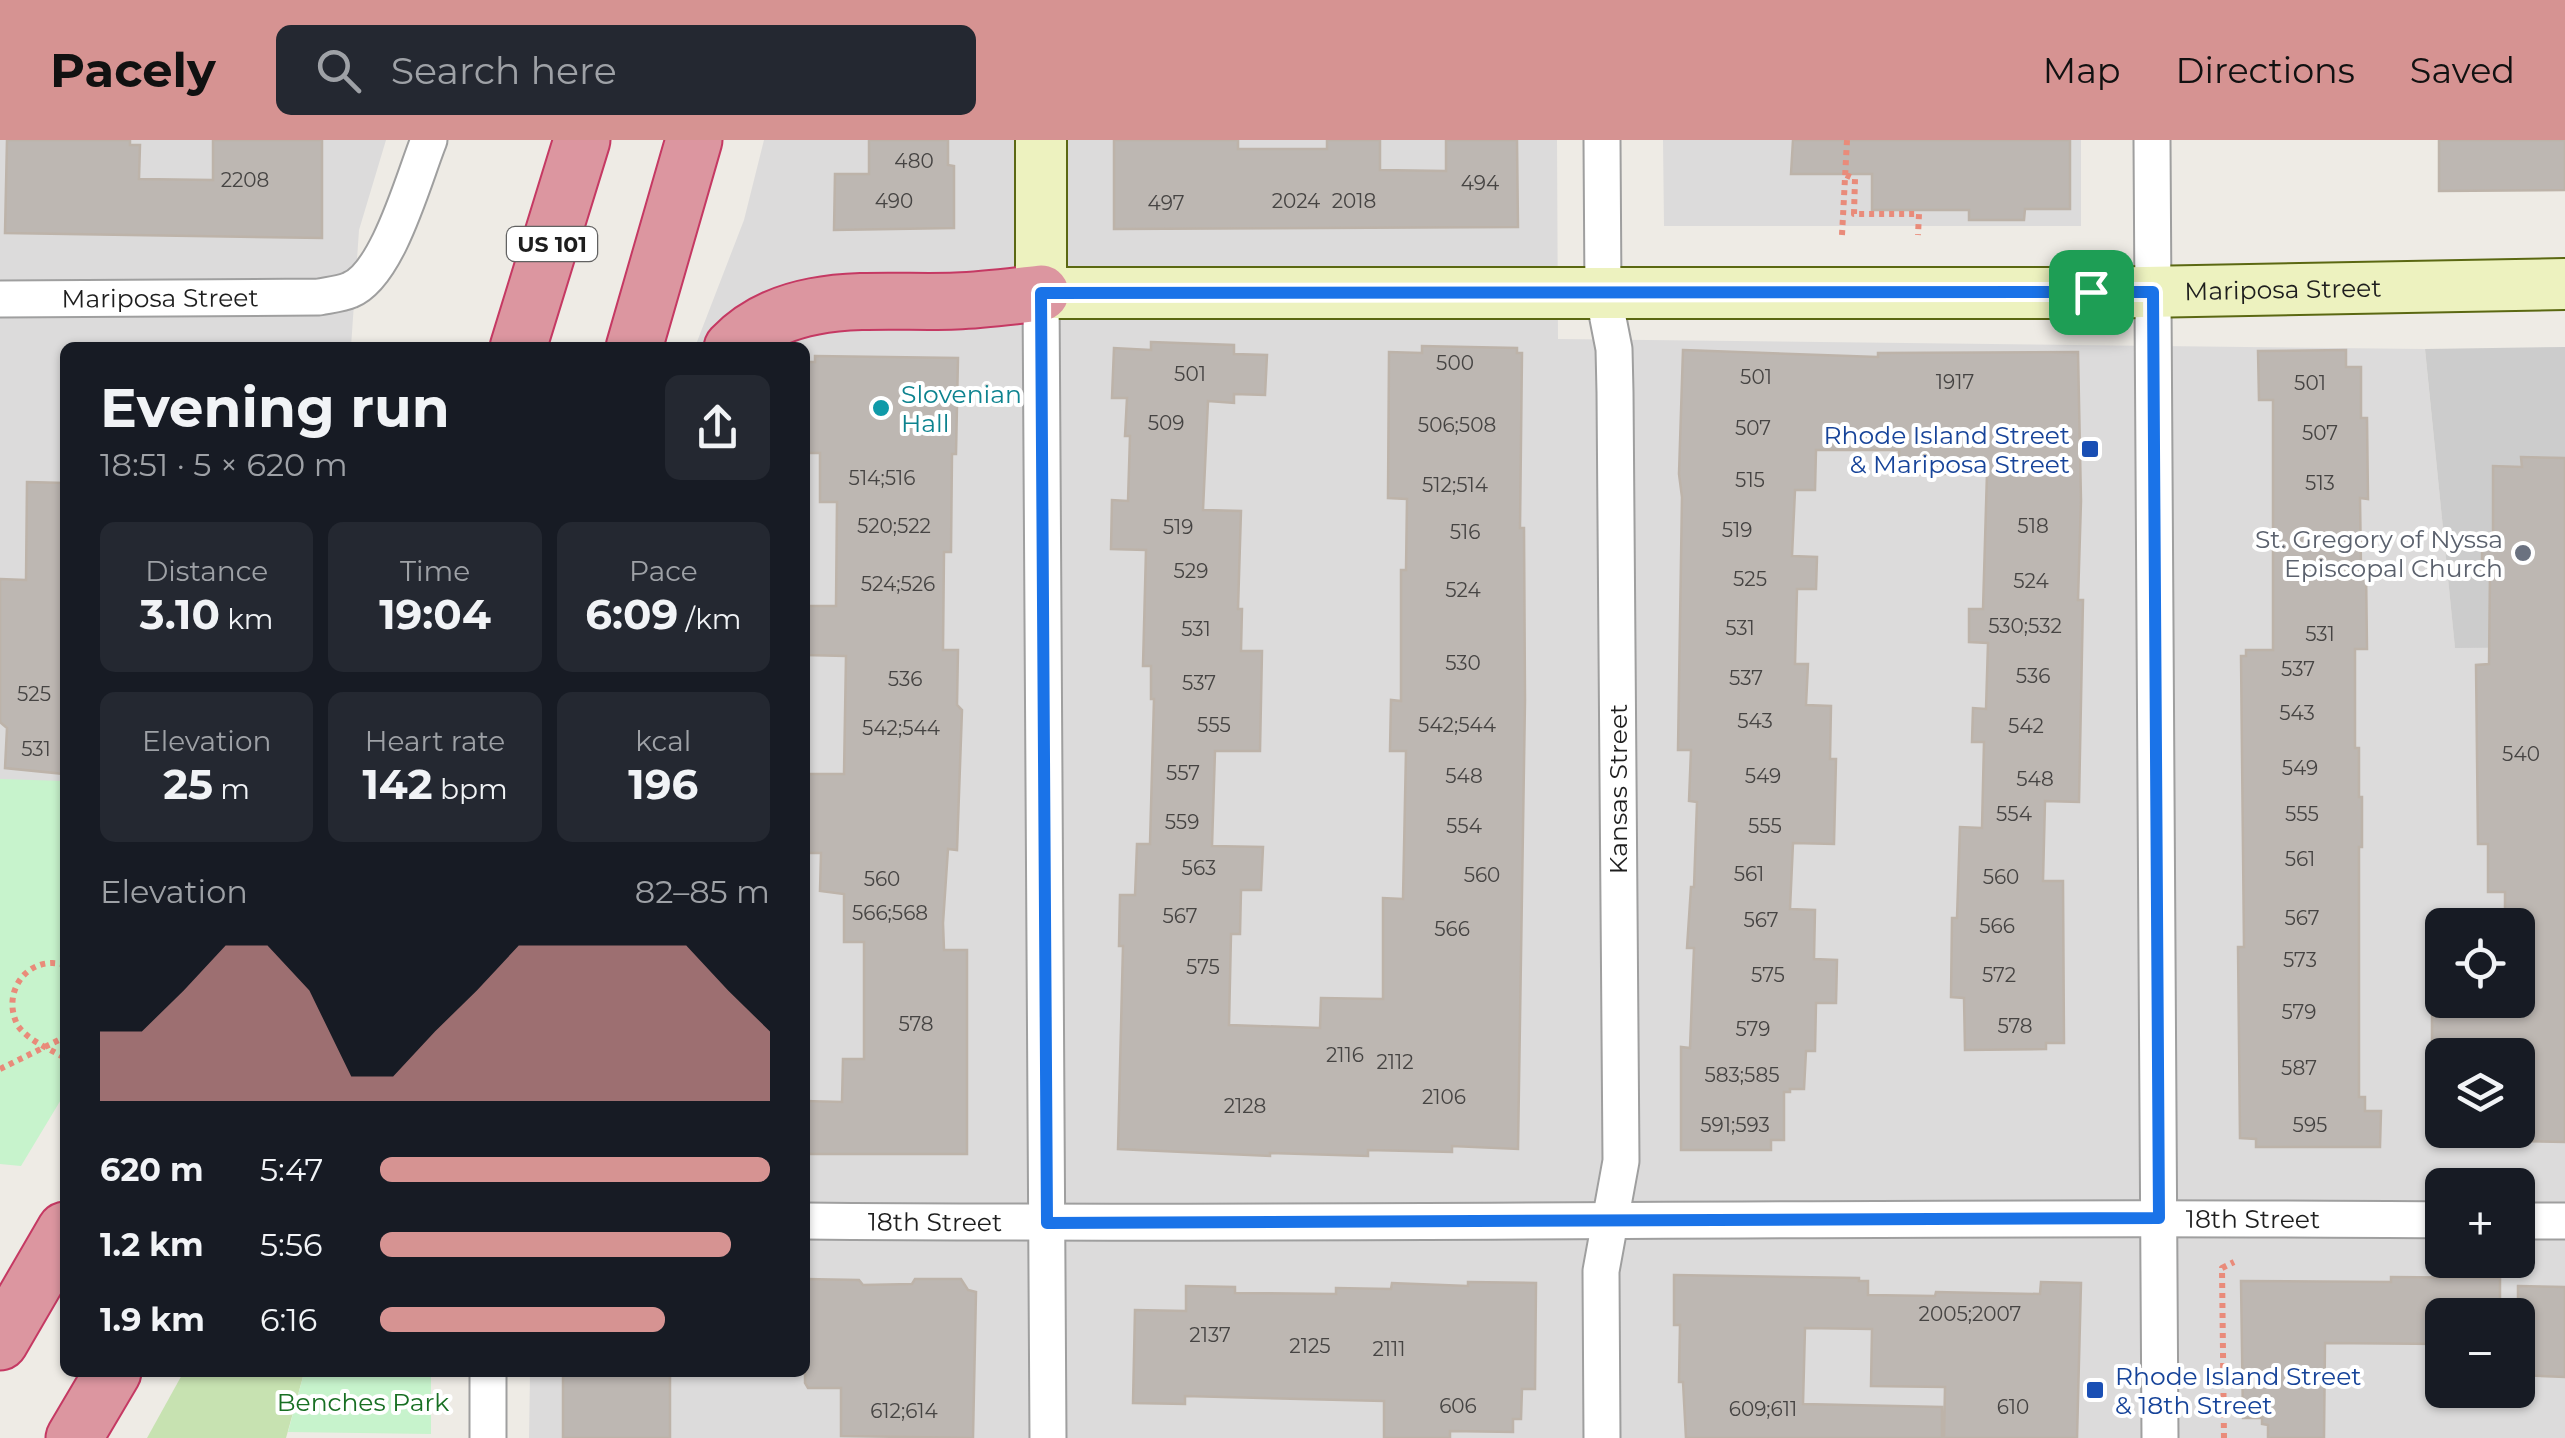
<!DOCTYPE html>
<meta charset="utf-8">
<style>
:root{--surface:#171b24;--page:#242831;--text:#f1f3f6;--muted:#9ea1a6;--accent:#d69392}
body{margin:0;font-family:Montserrat,sans-serif;background:var(--page);color:var(--text);height:100vh;display:flex;flex-direction:column;font-size:38px;white-space:nowrap}
*{box-sizing:border-box;margin:0}
p{font-size:32px;color:var(--muted)}
.icon{flex:none;width:55px;height:55px;fill:none;stroke:currentColor;stroke-width:2;stroke-linecap:round;stroke-linejoin:round}
.map{position:relative;flex:1;overflow:hidden}
.side{position:absolute;left:60px;top:202px;width:750px;height:1035px;display:flex;flex-direction:column;background:var(--surface);border-radius:15px;box-shadow:0 2px 8px #0004}
.side>*{flex:none}
.fabs{position:absolute;left:2425px;top:768px;display:grid;gap:20px}
.fabs a{display:grid;place-items:center;width:110px;height:110px;border-radius:15px;background:var(--surface);box-shadow:0 2px 8px #0004;font-size:50px}
.pin{position:absolute;display:grid;place-items:center;width:85px;height:85px;color:#fff;margin:-42px;border-radius:20px;box-shadow:0 5px 15px #0006}
.round{display:grid;place-items:center;flex:none;width:105px;height:105px;border-radius:15px;background:var(--page)}
.overview{display:flex;align-items:center;justify-content:space-between;height:170px;padding:0 40px}
h1{font-size:55px;font-weight:700;line-height:75px}
.stats{display:grid;grid-template-columns:repeat(3,1fr);gap:15px;height:170px;padding:10px 40px}
.stats div{display:grid;align-content:center;border-radius:15px;background:var(--page);text-align:center}
.stats b{font-size:42px;font-weight:700}
.stats small{font-size:28px;font-weight:400}
.stats p{font-size:28px}
.chart{height:280px;padding:20px 40px}
.chart p{display:flex;justify-content:space-between}
.chart svg{width:100%;height:180px;margin-top:10px;fill:var(--accent);opacity:.7}
ul{padding:0 40px;list-style:none;font-size:32px}
li{display:grid;grid-template-columns:160px 120px 1fr;align-items:center;height:75px}
li i{height:25px;border-radius:12px;background:var(--accent)}
header{display:flex;align-items:center;gap:60px;box-sizing:border-box;height:140px;padding:0 50px;background:var(--accent);color:#111}
header strong{font-size:48px}
nav{display:flex;gap:55px;margin-inline-start:auto;font-size:35px}
.search{width:700px;height:90px;background:var(--page);display:flex;align-items:center;gap:25px;box-sizing:border-box;padding:0 35px;border-radius:15px;color:var(--muted);font-size:38px}
.map>svg:first-child{display:block}
</style>
<header>
<strong>Pacely</strong>
<div class="search"><svg class="icon" aria-label="search" viewBox="0 0 24 24"><circle cx="10" cy="10" r="6"/><path d="M15 15l6 6"/></svg>Search here</div>
<nav><a>Map</a><a>Directions</a><a>Saved</a></nav>
</header>
<div class="map">
<svg width="2565" height="1298" viewBox="0 0 2565 1298">
<rect width="100%" height="100%" fill="#eeebe5"/>
<!-- residential -->
<path fill="#dcdbdb" fill-rule="evenodd" d="M0 0H386L359 90 351 207 65 208V671L0 670Z
M764 0H1557L1558 199 2425 209 2455 507H2565V1298H529L530 1233 805 1232V208L695 207 744 80ZM2442 785H2518V860H2442ZM2442 915H2518V990H2442ZM2442 1045H2518V1120H2442ZM2442 1175H2518V1250H2442Z
M1663 0H2081V86H1664Z"/>
<!-- religious -->
<path fill="#ccc" d="M2565 207V507L2455 508 2425 209Z"/>
<!-- grass -->
<path fill="#c7e2b1" d="M183 1233H304L286 1298H147Z"/>
<!-- park -->
<path fill="#c7f3cc" d="M0 639 65 641V953L21 1026 0 1024Z
M304 1233H431V1294L288 1292Z"/>
<!-- building -->
<path fill="#bdb7b2" stroke="#bdb3a9" stroke-width="2.5" d="M7 0H130V5H140L139 39 213 40V0H322V98L5 93Z
M869 0H948V25L954 26V88L834 90 835 34H869Z
M1114 0H1238V9H1327V0H1380V30L1446 31V0H1517L1518 87 1114 89Z
M1793 0H2070V69H2025L2024 80H1969V70H1872V34H1791Z
M2439 0H2565V50L2439 51Z
M1151 202 1234 205V214L1267 215 1265 255 1234 254V263L1208 261 1203 370 1241 371 1238 469H1242L1241 511H1262L1260 611H1215L1212 706 1263 707 1261 750H1241L1240 794H1231L1229 885 1320 888 1321 858 1383 859V758L1403 759 1406 611H1390L1391 560 1401 561V430H1406L1407 359 1388 358 1389 212 1422 213V206L1517 208V213H1522L1520 388H1524L1525 560 1518 1009 1452 1006V1012L1368 1010V1016L1270 1013V1016L1118 1009 1123 806H1119L1120 755H1135L1137 704H1150L1154 559H1151V526H1143L1146 410 1111 409 1112 360 1128 361 1130 296H1125L1127 258H1112L1114 208 1151 210Z
M1683 210 1878 217V213L2078 212 2081 361 2078 460H2083L2079 662 2045 661 2043 741H2063L2064 903H2046V909L1965 910 1964 858 1951 857 1952 778H1957L1960 687 1982 688 1984 602H1972L1973 568 1986 569 1988 503 1969 502V469H1983L1987 333 1899 335V310H1816L1815 350H1795L1792 416 1817 417 1816 449H1797L1795 524H1808L1806 565 1831 566 1830 619H1836L1834 704 1793 703 1790 769 1815 770 1814 819 1837 820 1836 863H1816L1815 911H1806L1804 949H1790V952H1784V1000H1771V1010H1681V907L1690 908 1694 808H1687L1691 747H1694L1697 662 1689 661 1691 610H1678L1682 357 1679 334Z
M2346 210V227H2361V278H2367L2368 359 2360 358 2361 428H2366L2367 509H2355V608H2359V657H2362V707H2359V957H2365V971H2381L2380 1007H2256V999L2240 998 2238 807H2244L2241 516H2246V510H2273V260H2259L2258 211Z
M815 216 958 218 956 314H952L951 412H944L943 510H958L957 565 962 570 957 710 948 709 943 783 944 810H967V1014H805V961L842 962 843 919H864V802H844V754L820 751 821 713H808L805 683V634H844L846 516 805 515V466H836L837 362H820V313H805V222H815Z
M2521 317 2565 318V1002L2518 1001V915H2432V867H2518V785L2505 780V752H2488V704H2478L2476 525 2489 524 2490 432 2482 431V394H2493V326L2522 327Z
M27 342 65 343V634L5 628 7 588 0 582V439L26 440Z
M1674 1135 1859 1138V1141H1868V1155L1935 1156 1936 1152 2040 1154 2041 1142 2081 1143 2077 1298H1944L1945 1247 1871 1246 1872 1189 1805 1188 1803 1264 1942 1267V1298H1686L1683 1242H1679L1680 1185H1674Z
M2391 1137 2500 1138V1175H2442V1204L2325 1203 2324 1298H2268V1285L2262 1284V1278H2243L2241 1141 2391 1142Z
M805 1139 859 1140 863 1145 912 1144 915 1139H961L968 1150 976 1152 973 1298 841 1296V1248H808L805 1243Z
M1468 1142 1536 1143 1535 1249H1522L1521 1279H1513V1292L1450 1291V1298H1384V1261L1185 1256V1264L1133 1263 1135 1170 1186 1171V1146L1235 1147V1153L1336 1154V1148L1391 1149 1392 1143 1468 1146Z
M2518 1146 2565 1147V1237L2518 1235Z
M563 1232H670V1298H563Z"/>
<g fill="none" stroke-linecap="round" stroke-linejoin="round">
<!-- street casing -->
<g stroke="#9f9f9f" stroke-width="39">
<g id="street">
<path d="M2152 0 2160 1298"/>
<path d="M1041 153 1048 1298"/>
<path id="s1" d="M0 159 319 157C329 155 341 154 350 150 388 135 414 37 429 0"/>
<path id="s2" d="M805 1081C1351 1086 1897 1075 2442 1080"/>
<path d="M2518 1081H2565"/>
<path d="M488 1232V1298"/>
<path d="M1602 1298 1601 1131 1621 1021 1615 252 1614 209 1603 153 1602 0"/>
</g>
</g>
<!-- secondary casing -->
<g stroke="#5b6812" stroke-width="54">
<g id="secondary">
<path id="s3" d="M1041 0V153H2091L2565 144"/>
</g>
</g>
<!-- highway casing -->
<g stroke="#c53963" stroke-width="59">
<path id="highway" d="M518 208 582 0
M634 208 694 0
M732 208C790 148 880 164 956 161 984 160 1013 156 1041 153
M0 1202 65 1090
M74 1298 113 1232"/>
</g>
<!-- path -->
<path stroke="#e98b7a" stroke-width="6" stroke-dasharray="5 5" stroke-linecap="butt" d="M1846 35 1855 39 1854 74H1919L1918 95
M1842 95 1847 0
M0 929 65 897
M2224 1298 2222 1128 2234 1122"/>
<!-- street -->
<use href="#street" stroke="#fff" stroke-width="35"/>
<!-- secondary -->
<use href="#secondary" stroke="#edf2bf" stroke-width="50"/>
<!-- highway -->
<use href="#highway" stroke="#dc96a0" stroke-width="55"/>
<!-- path-bridge -->
<path stroke="#e98b7a" stroke-width="6" stroke-dasharray="5 5" stroke-linecap="butt" d="M65 825C28 814 0 852 18 886 29 901 50 909 65 918"/>
</g>
<g fill="none" stroke-linecap="round" stroke-linejoin="round">
<!-- route casing -->
<g stroke="#fff" stroke-width="20">
<path id="route" d="M2091 152H2153L2159 1078 1047 1083 1041 153Z"/>
</g>
<!-- route -->
<use href="#route" stroke="#1a73e8" stroke-width="12"/>
</g>
<!-- markers -->
<circle fill="#0f9aa8" stroke="#fff" stroke-width="4" cx="881" cy="268" r="10"/>
<g fill="#1a4fb4" stroke="#fff" stroke-width="4">
<rect x="2080" y="299" width="20" height="20" rx="5"/>
<rect x="2085" y="1240" width="20" height="20" rx="5"/>
</g>
<circle fill="#6b7280" stroke="#fff" stroke-width="4" cx="2523" cy="413" r="10"/>
<g text-anchor="middle" stroke-width="8" stroke-linejoin="round" paint-order="stroke">
<!-- number labels -->
<g font-size="20" fill="#464443">
<text x="914" y="28">480</text>
<text x="245" y="47">2208</text>
<text x="1480" y="50">494</text>
<text x="894" y="68">490</text>
<text x="1296" y="68">2024</text>
<text x="1354" y="68">2018</text>
<text x="1166" y="70">497</text>
<text x="1455" y="230">500</text>
<text x="1190" y="241">501</text>
<text x="1756" y="244">501</text>
<text x="1955" y="249">1917</text>
<text x="2310" y="250">501</text>
<text x="1166" y="290">509</text>
<text x="1457" y="292">506;508</text>
<text x="1753" y="295">507</text>
<text x="2320" y="300">507</text>
<text x="882" y="345">514;516</text>
<text x="1750" y="347">515</text>
<text x="2320" y="350">513</text>
<text x="1455" y="352">512;514</text>
<text x="894" y="393">520;522</text>
<text x="2033" y="393">518</text>
<text x="1178" y="394">519</text>
<text x="1737" y="397">519</text>
<text x="1465" y="399">516</text>
<text x="1191" y="438">529</text>
<text x="1750" y="446">525</text>
<text x="2031" y="448">524</text>
<text x="898" y="451">524;526</text>
<text x="1463" y="457">524</text>
<text x="2025" y="493">530;532</text>
<text x="1740" y="495">531</text>
<text x="1196" y="496">531</text>
<text x="2320" y="501">531</text>
<text x="1463" y="530">530</text>
<text x="2298" y="536">537</text>
<text x="2033" y="543">536</text>
<text x="1746" y="545">537</text>
<text x="905" y="546">536</text>
<text x="1199" y="550">537</text>
<text x="34" y="561">525</text>
<text x="2297" y="580">543</text>
<text x="1755" y="588">543</text>
<text x="1214" y="592">555</text>
<text x="1457" y="592">542;544</text>
<text x="2026" y="593">542</text>
<text x="901" y="595">542;544</text>
<text x="36" y="616">531</text>
<text x="2521" y="621">540</text>
<text x="2300" y="635">549</text>
<text x="1183" y="640">557</text>
<text x="1464" y="643">548</text>
<text x="1763" y="643">549</text>
<text x="2035" y="646">548</text>
<text x="2014" y="681">554</text>
<text x="2302" y="681">555</text>
<text x="1182" y="689">559</text>
<text x="1464" y="693">554</text>
<text x="1765" y="693">555</text>
<text x="2300" y="726">561</text>
<text x="1199" y="735">563</text>
<text x="1749" y="741">561</text>
<text x="1482" y="742">560</text>
<text x="2001" y="744">560</text>
<text x="882" y="746">560</text>
<text x="890" y="780">566;568</text>
<text x="1180" y="783">567</text>
<text x="2302" y="785">567</text>
<text x="1761" y="787">567</text>
<text x="1997" y="793">566</text>
<text x="1452" y="796">566</text>
<text x="2300" y="827">573</text>
<text x="1203" y="834">575</text>
<text x="1768" y="842">575</text>
<text x="1999" y="842">572</text>
<text x="2299" y="879">579</text>
<text x="916" y="891">578</text>
<text x="2015" y="893">578</text>
<text x="1753" y="896">579</text>
<text x="1345" y="922">2116</text>
<text x="1395" y="929">2112</text>
<text x="2299" y="935">587</text>
<text x="1742" y="942">583;585</text>
<text x="1444" y="964">2106</text>
<text x="1245" y="973">2128</text>
<text x="1735" y="992">591;593</text>
<text x="2310" y="992">595</text>
<text x="1970" y="1181">2005;2007</text>
<text x="1210" y="1202">2137</text>
<text x="1310" y="1213">2125</text>
<text x="1389" y="1216">2111</text>
<text x="1458" y="1273">606</text>
<text x="2013" y="1274">610</text>
<text x="1763" y="1276">609;611</text>
<text x="904" y="1278">612;614</text>
</g>
<!-- shield labels -->
<rect fill="#fff" stroke="#626262" stroke-width="2.5" x="507" y="87" width="90" height="34" rx="8"/>
<g font-size="22" font-weight="bold" fill="#1e1e1e">
<text x="552" y="112">US 101</text>
</g>
<!-- street labels -->
<g font-size="25" fill="#1e1e1e" stroke="#fff">
<text dy="9" stroke="none"><textPath href="#s3" startOffset="1395">Mariposa Street</textPath></text>
<text dy="9" stroke="none"><textPath href="#s1" startOffset="160">Mariposa Street</textPath></text>
<text transform="translate(1618 649) rotate(-90)" y="9">Kansas Street</text>
<text dy="9" stroke="none"><textPath href="#s2" startOffset="1448">18th Street</textPath></text>
<text dy="9" stroke="none"><textPath href="#s2" startOffset="130">18th Street</textPath></text>
</g>
<!-- culture labels -->
<g font-size="25" fill="#0d838f" stroke="#fff" text-anchor="start">
<text x="901" y="263">Slovenian<tspan x="901" dy="29">Hall</tspan></text>
</g>
<!-- transit labels -->
<g font-size="25" fill="#164399" stroke="#fff" text-anchor="end">
<text x="2070" y="304">Rhode Island Street<tspan x="2070" dy="29">&amp; Mariposa Street</tspan></text>
<text x="2115" y="1245" text-anchor="start">Rhode Island Street<tspan x="2115" dy="29">&amp; 18th Street</tspan></text>
</g>
<!-- worship labels -->
<g font-size="25" fill="#5b616d" stroke="#fff" text-anchor="end">
<text x="2503" y="408">St. Gregory of Nyssa<tspan x="2503" dy="29">Episcopal Church</tspan></text>
</g>
<!-- park labels -->
<g font-size="25" fill="#186f23" stroke="#fff">
<text x="363" y="1271">Benches Park</text>
</g>
</g>
</svg>
<div class="fabs">
<a><svg class="icon" aria-label="locate" viewBox="0 0 24 24"><circle cx="12" cy="12" r="6"/><path d="M12 2v4M12 18v4M2 12h4M18 12h4"/></svg></a>
<a><svg class="icon" aria-label="layers" viewBox="0 0 24 24"><path d="M12 4l9 5-9 5-9-5zM3 14l9 5 9-5"/></svg></a>
<a>+</a>
<a>−</a>
</div>
<div class="pin" style="left:2091px;top:152px;background:#1e9e55"><svg class="icon" aria-label="arrive" viewBox="0 0 24 24"><path d="M6 21V4h12l-3 4 3 4H6"/></svg></div>
<section class="side">
<div class="overview"><div><h1>Evening run</h1><p>18:51 · 5 × 620 m</p></div><a class="round"><svg class="icon" aria-label="share" viewBox="0 0 24 24"><path d="M12 15V3M7 8l5-5 5 5M5 13v7h14v-7"/></svg></a></div>
<div class="stats">
<div><p>Distance</p><b>3.10<small> km</small></b></div>
<div><p>Time</p><b>19:04</b></div>
<div><p>Pace</p><b>6:09<small> /km</small></b></div>
</div>
<div class="stats">
<div><p>Elevation</p><b>25<small> m</small></b></div>
<div><p>Heart rate</p><b>142<small> bpm</small></b></div>
<div><p>kcal</p><b>196</b></div>
</div>
<div class="chart"><p><span>Elevation</span>82–85 m</p>
<svg viewBox="0 0 160 44" preserveAspectRatio="none"><path d="M0 44V27L10 27L20 17L30 6L40 6L50 17L60 38L70 38L80 27L90 17L100 6L110 6L120 6L130 6L140 6L150 17L160 27V44z"/></svg>
</div>
<ul>
<li><b>620 m</b>5:47<i style="width:100%"></i></li>
<li><b>1.2 km</b>5:56<i style="width:90%"></i></li>
<li><b>1.9 km</b>6:16<i style="width:73%"></i></li>
</ul>
</section>
</div>
